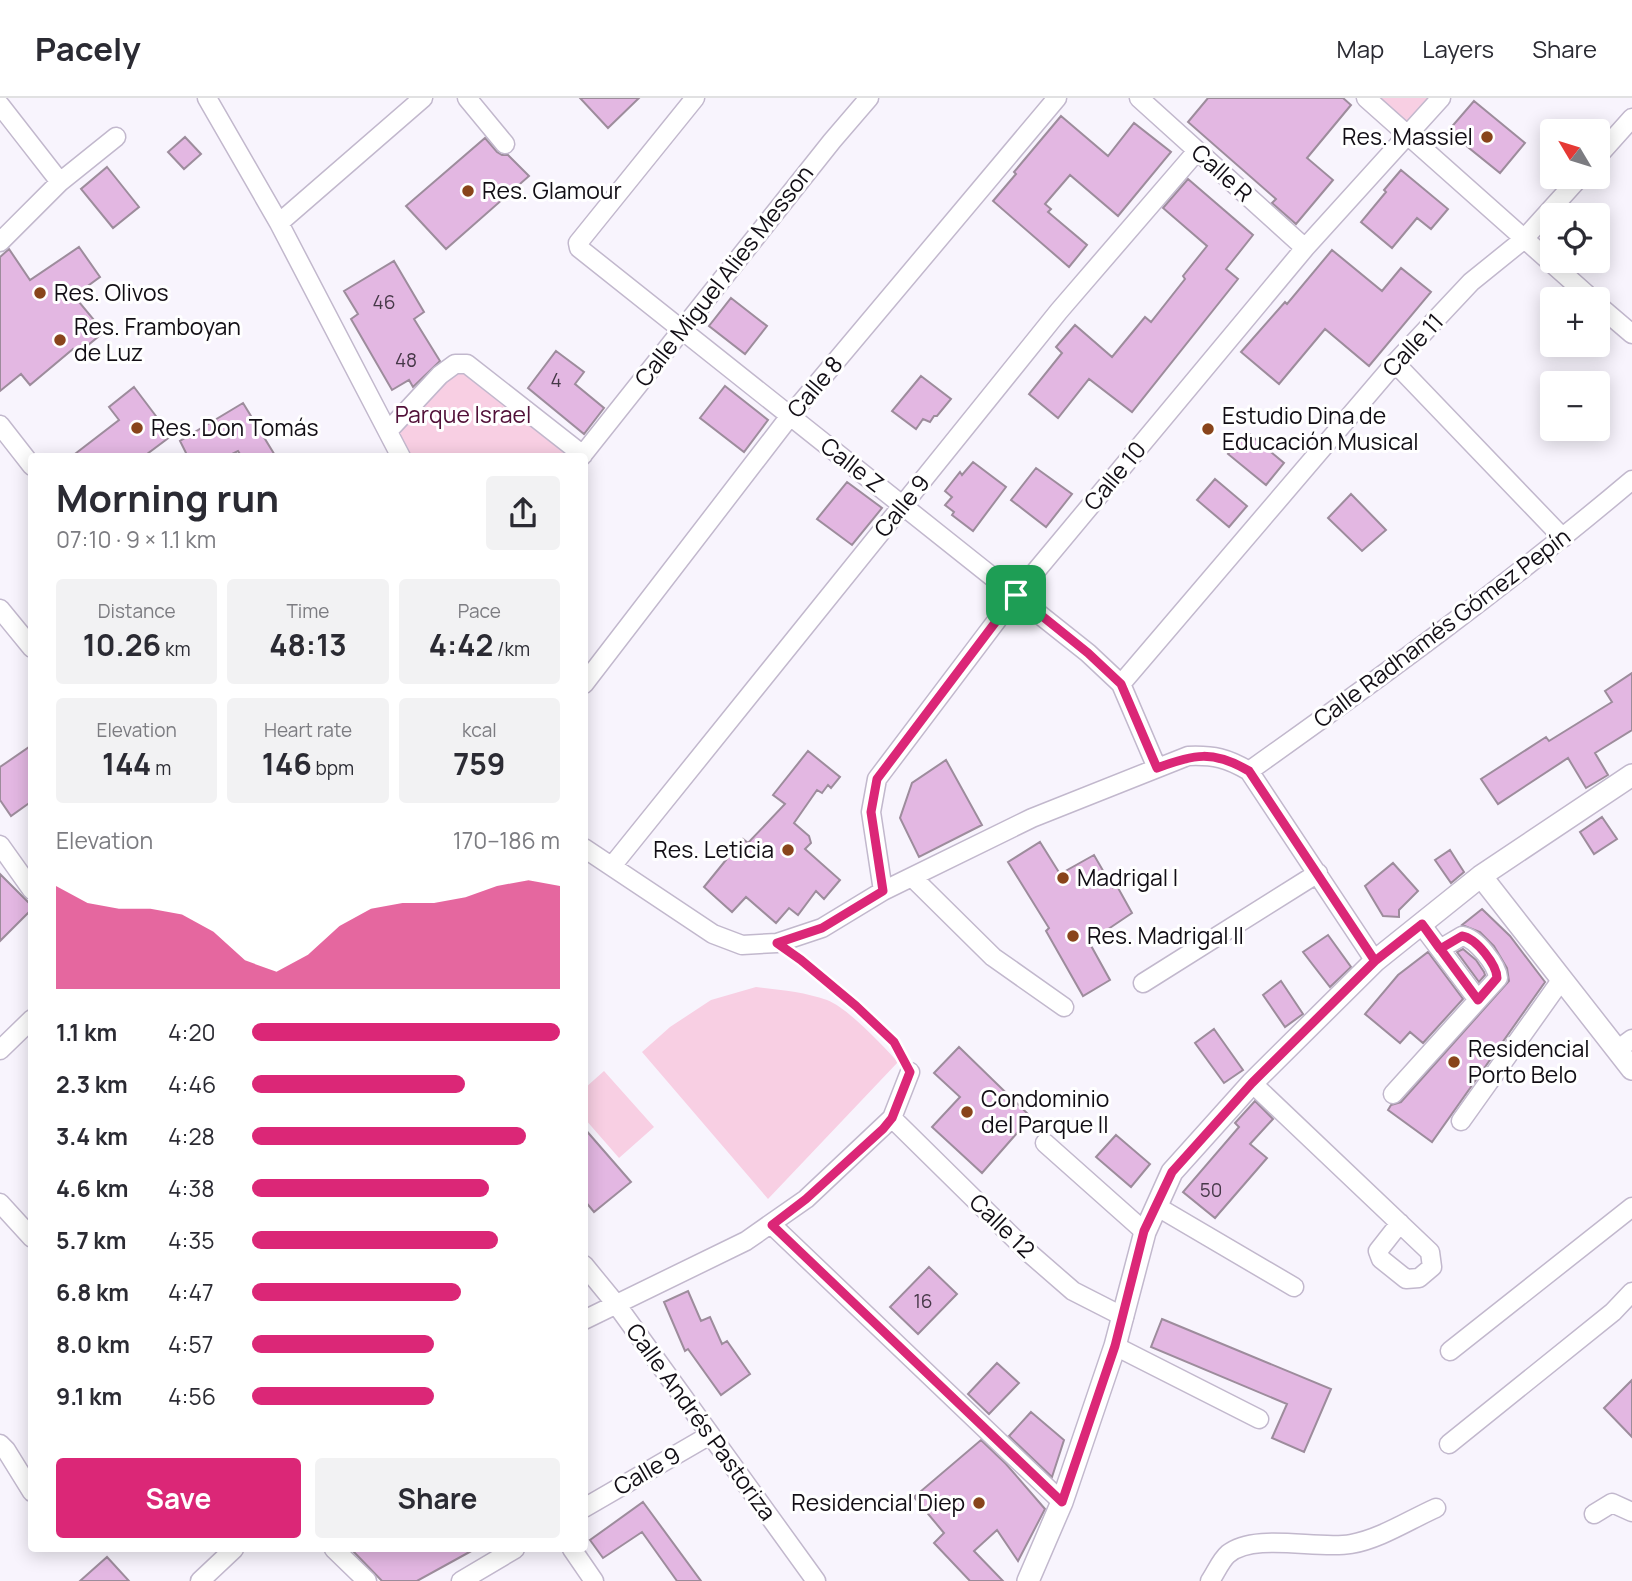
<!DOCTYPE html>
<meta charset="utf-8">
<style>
:root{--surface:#fff;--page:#f2f2f3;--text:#2b2b33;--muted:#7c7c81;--line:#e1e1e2;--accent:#db2777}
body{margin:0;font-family:Manrope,sans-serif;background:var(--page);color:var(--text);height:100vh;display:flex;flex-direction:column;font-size:26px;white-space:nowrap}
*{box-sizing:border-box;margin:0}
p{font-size:23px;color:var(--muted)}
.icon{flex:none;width:38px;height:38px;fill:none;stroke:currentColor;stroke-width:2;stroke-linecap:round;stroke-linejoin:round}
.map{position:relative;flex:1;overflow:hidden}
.sheet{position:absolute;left:28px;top:355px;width:560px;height:1099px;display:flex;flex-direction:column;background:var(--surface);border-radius:7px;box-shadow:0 4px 18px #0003}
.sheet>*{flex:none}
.needle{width:46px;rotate:308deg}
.tools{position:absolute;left:1540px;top:21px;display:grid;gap:14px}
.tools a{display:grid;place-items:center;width:70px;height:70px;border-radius:7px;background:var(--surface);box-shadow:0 4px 18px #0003;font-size:35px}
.pin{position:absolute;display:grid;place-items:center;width:60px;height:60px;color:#fff;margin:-30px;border-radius:14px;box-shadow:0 4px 10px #0006}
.round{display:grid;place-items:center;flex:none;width:74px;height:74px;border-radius:7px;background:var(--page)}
.head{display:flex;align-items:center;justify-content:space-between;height:119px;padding:0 28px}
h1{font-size:38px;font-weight:700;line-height:52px}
.figures{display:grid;grid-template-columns:repeat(3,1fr);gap:10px;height:119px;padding:7px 28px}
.figures div{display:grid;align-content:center;border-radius:7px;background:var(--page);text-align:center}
.figures b{font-size:30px;font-weight:700}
.figures small{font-size:19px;font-weight:400}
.figures p{font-size:19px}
.chart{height:196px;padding:14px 28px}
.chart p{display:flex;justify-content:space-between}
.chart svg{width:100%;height:126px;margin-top:7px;fill:var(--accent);opacity:.7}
.button{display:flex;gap:14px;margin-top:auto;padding:14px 28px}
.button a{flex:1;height:80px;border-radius:7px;background:var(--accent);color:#fff;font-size:28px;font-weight:700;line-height:80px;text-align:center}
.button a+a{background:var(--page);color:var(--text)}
ul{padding:0 28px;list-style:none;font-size:23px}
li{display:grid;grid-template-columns:112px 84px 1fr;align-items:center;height:52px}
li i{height:18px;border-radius:9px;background:var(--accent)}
header{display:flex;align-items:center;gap:42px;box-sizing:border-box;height:98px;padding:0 35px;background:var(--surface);border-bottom:2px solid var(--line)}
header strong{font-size:33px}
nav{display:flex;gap:38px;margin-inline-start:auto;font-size:24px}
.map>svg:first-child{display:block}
</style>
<header>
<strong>Pacely</strong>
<nav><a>Map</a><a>Layers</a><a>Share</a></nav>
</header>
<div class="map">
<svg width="1632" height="1483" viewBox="0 0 1632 1483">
<rect width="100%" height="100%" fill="#f8f4fd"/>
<!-- green -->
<path fill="#f8cfe3" d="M1366 0H1441L1407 37Z
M455 266 581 359H401L388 333Z
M756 889C780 892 805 894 827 902 848 910 882 947 898 964L768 1101 642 954 670 929 711 902Z
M604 973 654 1029 619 1060 585 1021V990Z"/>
<!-- building -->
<path fill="#e3b7e2" stroke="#9d8c9c" stroke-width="2" d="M580 0H639L608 30Z
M1208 0H1343L1351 7 1307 60 1333 82 1296 126 1272 105 1276 101 1188 24Z
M1474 3 1525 45 1500 75 1448 33Z
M1061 18 1108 58 1134 25 1171 54 1118 118 1070 77 1045 106 1051 111 1048 114 1087 147 1069 169 993 103 1016 76 1014 74Z
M185 39 201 56 184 71 168 54Z
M485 40 497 54 502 57H508L529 78 446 151 406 108Z
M107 69 139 109 113 130 81 91Z
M1401 72 1448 111 1431 131 1417 120 1392 150 1361 124 1386 94 1384 92Z
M1188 81 1253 137 1226 171 1238 181 1132 314 1089 281 1058 320 1029 296 1062 255 1056 249 1075 227 1112 259 1145 219 1151 224 1185 181 1183 178 1207 148 1163 110Z
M79 149 100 179 74 198 104 234 77 256 73 251 30 287 21 276 0 293V159L9 151 30 182Z
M1332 152 1382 193 1401 170 1431 194 1369 268 1325 231 1279 286 1241 254 1285 204 1287 206Z
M394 163 424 214 414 221 440 263 413 289 409 282 392 292 351 221 358 216 344 193Z
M731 200 767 228 745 256 709 228Z
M556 253 584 274 575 286 604 310 584 336 528 290Z
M921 278 951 301 937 318H934L930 324 923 321 916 331 892 313Z
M725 288 768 322 744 354 700 320Z
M134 289 171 338 143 359H71L119 322 109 309Z
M243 305 276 359H242L238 353 226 359H188L180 343Z
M1247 334 1284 365 1266 387 1228 356Z
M973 364 1006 389 973 433 952 417 954 414 945 407 952 399 945 393 960 374 962 377Z
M1036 370 1072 396 1046 429 1011 402Z
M1215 381 1247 408 1229 429 1197 402Z
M847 384 882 410 852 447 817 421Z
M1351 396 1386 432 1362 453 1328 420Z
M1632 575V632L1595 655 1608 677 1586 690 1568 660 1498 706 1481 681 1546 639 1549 643 1612 604 1605 593Z
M32 647V703L11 718 0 702V669Z
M808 653 840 679 831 690 828 687 822 695 817 692 794 725 809 738 811 745 805 751 840 782 824 801 816 793 798 817 789 810 776 825 746 799 732 814 704 789 743 741 748 745 785 706 773 697Z
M946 662 982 727 919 759 900 720 912 685Z
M1602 719 1617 741 1594 756 1580 734Z
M1040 744 1060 776 1094 757 1113 790 1117 788 1132 815 1089 844 1110 882 1083 898 1046 833 1049 830 1008 764Z
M1450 752 1464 774 1451 785 1435 762Z
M1393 765 1418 793 1399 812V819L1383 818 1365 788Z
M0 776 32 808V811L0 843Z
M1482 811 1510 838 1545 884 1432 1044 1388 1012 1391 1007 1401 1004 1509 883 1507 870 1494 848 1480 834 1462 827Z
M1328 837 1351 869 1330 889 1303 854Z
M1463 851 1476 862 1484 874 1485 877 1479 884 1457 854Z
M1428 854 1463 901 1423 945 1410 934 1400 945 1365 916 1398 877Z
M1281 883 1303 916 1285 929 1263 897Z
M1214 931 1243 972 1224 985 1195 945Z
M959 949 1031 1019 982 1075 932 1029 960 999 934 975Z
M1255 1003 1273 1021 1250 1046 1267 1060 1215 1120 1183 1094 1239 1029 1235 1025Z
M584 1030 631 1084 594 1114 584 1102Z
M1116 1037 1150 1066 1131 1089 1096 1059Z
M929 1169 957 1196 918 1236 890 1209Z
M688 1193 701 1223 710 1219 722 1246 727 1243 750 1276 721 1297 688 1251 685 1253 664 1204Z
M1162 1221 1331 1291 1304 1354 1272 1340 1287 1306 1151 1249Z
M997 1265 1019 1285 989 1316 968 1296Z
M1632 1282V1339L1604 1310Z
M1031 1314 1064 1342 1052 1379 1009 1338Z
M981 1342 1006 1366 1045 1411 1018 1463 997 1432 974 1453 1003 1483H970L934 1445 944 1435 914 1399Z
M643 1404 701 1483H677L642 1434 603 1460 590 1442Z
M351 1451H475L417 1483H382Z
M107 1459 129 1483H80Z"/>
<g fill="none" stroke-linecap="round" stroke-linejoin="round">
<!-- minor casing -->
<g stroke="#c2b8cd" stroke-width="21">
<path id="minor" d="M207 0 279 125 401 359
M467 0 505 46
M695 0 578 145 579 150 1088 555 1121 586 1157 670
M1139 0 1305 150
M1366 0 1592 201
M0 7 60 84
M1598 58 1632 20
M279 125 423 0
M0 144 60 84 116 39
M1598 207 1632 236
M1395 265 1563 440
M0 327 32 368
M388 333 440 277 455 266H467L583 357
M581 359 832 43 869 0
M0 511 32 550
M584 586 790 318 1057 0
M1121 586 1395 265 1471 184 1523 142 1580 79
M1249 673C1380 580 1509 486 1632 382
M0 747 32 792
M584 750 713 836 742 847 777 845 822 830 883 793 1032 720 1188 658C1214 657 1227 660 1249 673L1375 863
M612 768 1059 213 1197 53
M912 779 993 859 1064 909
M883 793 871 714 877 681 1016 497 1305 150 1441 0
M1440 851 1462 838C1476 840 1497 867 1498 880L1478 902
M1143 885 1318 775
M0 952 32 921
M1617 952 1632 941
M1252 985 1430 1154 1432 1169 1419 1180 1406 1181 1381 1161 1378 1153 1400 1125
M1393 996 1478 902 1421 826
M892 1020 1027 1153 1073 1193 1124 1219
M1461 1023 1562 881
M1045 1045 1145 1134
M0 1105 32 1140
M1156 1108 1294 1189
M772 1127 1062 1404
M584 1167 616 1206 816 1483
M584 1222 746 1143 806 1101 892 1020 910 974
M1115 1248 1259 1321
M1450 1253 1632 1109
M0 1346 6 1352 32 1394
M1449 1346 1613 1214 1632 1194
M584 1410 710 1337
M1594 1416 1612 1405 1632 1414
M334 1451 367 1483
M572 1451 594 1483
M200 1483 234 1451
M461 1483 515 1451
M1210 1483C1216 1474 1221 1462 1228 1456 1255 1434 1317 1452 1351 1446 1380 1441 1409 1422 1436 1410"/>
</g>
<!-- major casing -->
<g stroke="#c2b8cd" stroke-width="24">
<path id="major" d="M1481 778 1632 971
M1028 1483 1062 1404 1115 1248 1145 1134 1172 1074 1252 985 1375 863 1481 778 1632 677"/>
</g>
<!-- path -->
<path stroke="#938f97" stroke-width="2.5" stroke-dasharray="5 5" stroke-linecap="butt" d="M793 856 856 908 894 944 902 959"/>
<!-- minor -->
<use href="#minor" stroke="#fff" stroke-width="18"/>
<!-- major -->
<use href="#major" stroke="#fff" stroke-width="21"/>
</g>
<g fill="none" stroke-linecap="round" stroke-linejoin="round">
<!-- route casing -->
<g stroke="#fff" stroke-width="14">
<path id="route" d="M1016 497 877 681 871 714 883 793 822 830 777 845 801 862 856 908 894 944 910 974 892 1020 883 1031 806 1101 772 1127 1062 1404 1115 1248 1144 1133 1172 1074 1252 985 1375 863 1422 826 1478 902 1497 880C1497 867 1476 840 1462 838L1440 851 1422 826 1375 863 1249 673C1213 652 1194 656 1157 670L1121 586 1088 555 1016 497"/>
</g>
<!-- route -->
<use href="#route" stroke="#db2777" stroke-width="9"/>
</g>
<!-- markers -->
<g fill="#89441b" stroke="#fff" stroke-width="2.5">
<circle cx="1487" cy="39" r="7"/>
<circle cx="468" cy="93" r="7"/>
<circle cx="40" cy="195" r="7"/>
<circle cx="60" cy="242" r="7"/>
<circle cx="137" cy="330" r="7"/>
<circle cx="1208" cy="331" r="7"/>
<circle cx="788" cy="752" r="7"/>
<circle cx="1063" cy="780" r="7"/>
<circle cx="1073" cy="838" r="7"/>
<circle cx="1454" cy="964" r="7"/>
<circle cx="967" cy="1014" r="7"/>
<circle cx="979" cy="1405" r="7"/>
</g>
<g text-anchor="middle" stroke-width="6" stroke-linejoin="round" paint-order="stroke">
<!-- number labels -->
<g font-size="19" fill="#463848">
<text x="384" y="211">46</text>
<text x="406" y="269">48</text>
<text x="556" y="289">4</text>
<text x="1211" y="1099">50</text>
<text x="923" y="1210">16</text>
</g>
<!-- poi labels -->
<g font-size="23" fill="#120e15" stroke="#fff" text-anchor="start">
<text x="1473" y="47" text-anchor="end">Res. Massiel</text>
<text x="482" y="101">Res. Glamour</text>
<text x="54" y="203">Res. Olivos</text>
<text x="74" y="237">Res. Framboyan<tspan x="74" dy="26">de Luz</tspan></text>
<text x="1222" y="326">Estudio Dina de<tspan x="1222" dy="26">Educación Musical</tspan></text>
<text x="151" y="338">Res. Don Tomás</text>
<text x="774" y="760" text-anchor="end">Res. Leticia</text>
<text x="1077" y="788">Madrigal I</text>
<text x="1087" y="846">Res. Madrigal II</text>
<text x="1468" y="959">Residencial<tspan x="1468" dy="26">Porto Belo</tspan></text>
<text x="981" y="1009">Condominio<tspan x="981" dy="26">del Parque II</tspan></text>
<text x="965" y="1413" text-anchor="end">Residencial Diep</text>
</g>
<!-- street labels -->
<g font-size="23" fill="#120e15" stroke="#fff">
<text transform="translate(1222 75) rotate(42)" y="8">Calle R</text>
<text transform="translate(724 178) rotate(-52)" y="8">Calle Miguel Alies Messon</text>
<text transform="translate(1413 247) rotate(-47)" y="8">Calle 11</text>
<text transform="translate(815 289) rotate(-50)" y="8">Calle 8</text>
<text transform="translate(852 367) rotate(38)" y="8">Calle Z</text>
<text transform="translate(1115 378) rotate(-50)" y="8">Calle 10</text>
<text transform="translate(902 408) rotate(-51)" y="8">Calle 9</text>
<text transform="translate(1442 530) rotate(-37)" y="8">Calle Radhamés Gómez Pepín</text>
<text transform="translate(1002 1128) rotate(44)" y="8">Calle 12</text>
<text transform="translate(701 1324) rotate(54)" y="8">Calle Andrés Pastoriza</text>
<text transform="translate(647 1373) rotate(-30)" y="8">Calle 9</text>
</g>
<!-- park labels -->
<g font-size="23" fill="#511038" stroke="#fff">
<text x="463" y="325">Parque Israel</text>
</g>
</g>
</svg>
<div class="tools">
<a><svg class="needle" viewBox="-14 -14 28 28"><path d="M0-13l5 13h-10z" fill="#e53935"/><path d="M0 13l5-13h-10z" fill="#7c7c81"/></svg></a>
<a><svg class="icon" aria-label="locate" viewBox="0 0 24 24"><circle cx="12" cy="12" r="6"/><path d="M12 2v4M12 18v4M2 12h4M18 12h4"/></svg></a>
<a>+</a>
<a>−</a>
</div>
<div class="pin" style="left:1016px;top:497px;background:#1e9e55"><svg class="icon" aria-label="arrive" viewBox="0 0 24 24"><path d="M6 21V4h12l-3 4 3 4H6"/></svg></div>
<section class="sheet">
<div class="head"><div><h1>Morning run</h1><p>07:10 · 9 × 1.1 km</p></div><a class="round"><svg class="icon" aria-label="share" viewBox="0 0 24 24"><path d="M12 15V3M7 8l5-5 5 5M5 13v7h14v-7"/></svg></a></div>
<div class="figures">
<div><p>Distance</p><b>10.26<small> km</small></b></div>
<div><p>Time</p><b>48:13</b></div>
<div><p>Pace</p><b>4:42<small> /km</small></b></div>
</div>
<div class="figures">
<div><p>Elevation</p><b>144<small> m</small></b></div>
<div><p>Heart rate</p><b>146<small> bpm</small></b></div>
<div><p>kcal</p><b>759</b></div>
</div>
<div class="chart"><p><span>Elevation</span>170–186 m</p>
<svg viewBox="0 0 160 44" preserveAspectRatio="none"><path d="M0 44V8L10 14L20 16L30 16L40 18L50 24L60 34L70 38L80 32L90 22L100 16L110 14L120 14L130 12L140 8L150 6L160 8V44z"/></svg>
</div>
<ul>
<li><b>1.1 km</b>4:20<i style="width:100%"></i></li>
<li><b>2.3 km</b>4:46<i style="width:69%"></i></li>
<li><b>3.4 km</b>4:28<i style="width:89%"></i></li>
<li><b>4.6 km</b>4:38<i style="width:77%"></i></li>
<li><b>5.7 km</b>4:35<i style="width:80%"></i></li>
<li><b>6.8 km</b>4:47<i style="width:68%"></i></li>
<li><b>8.0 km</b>4:57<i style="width:59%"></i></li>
<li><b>9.1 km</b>4:56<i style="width:59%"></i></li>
</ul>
<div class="button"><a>Save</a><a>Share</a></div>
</section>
</div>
